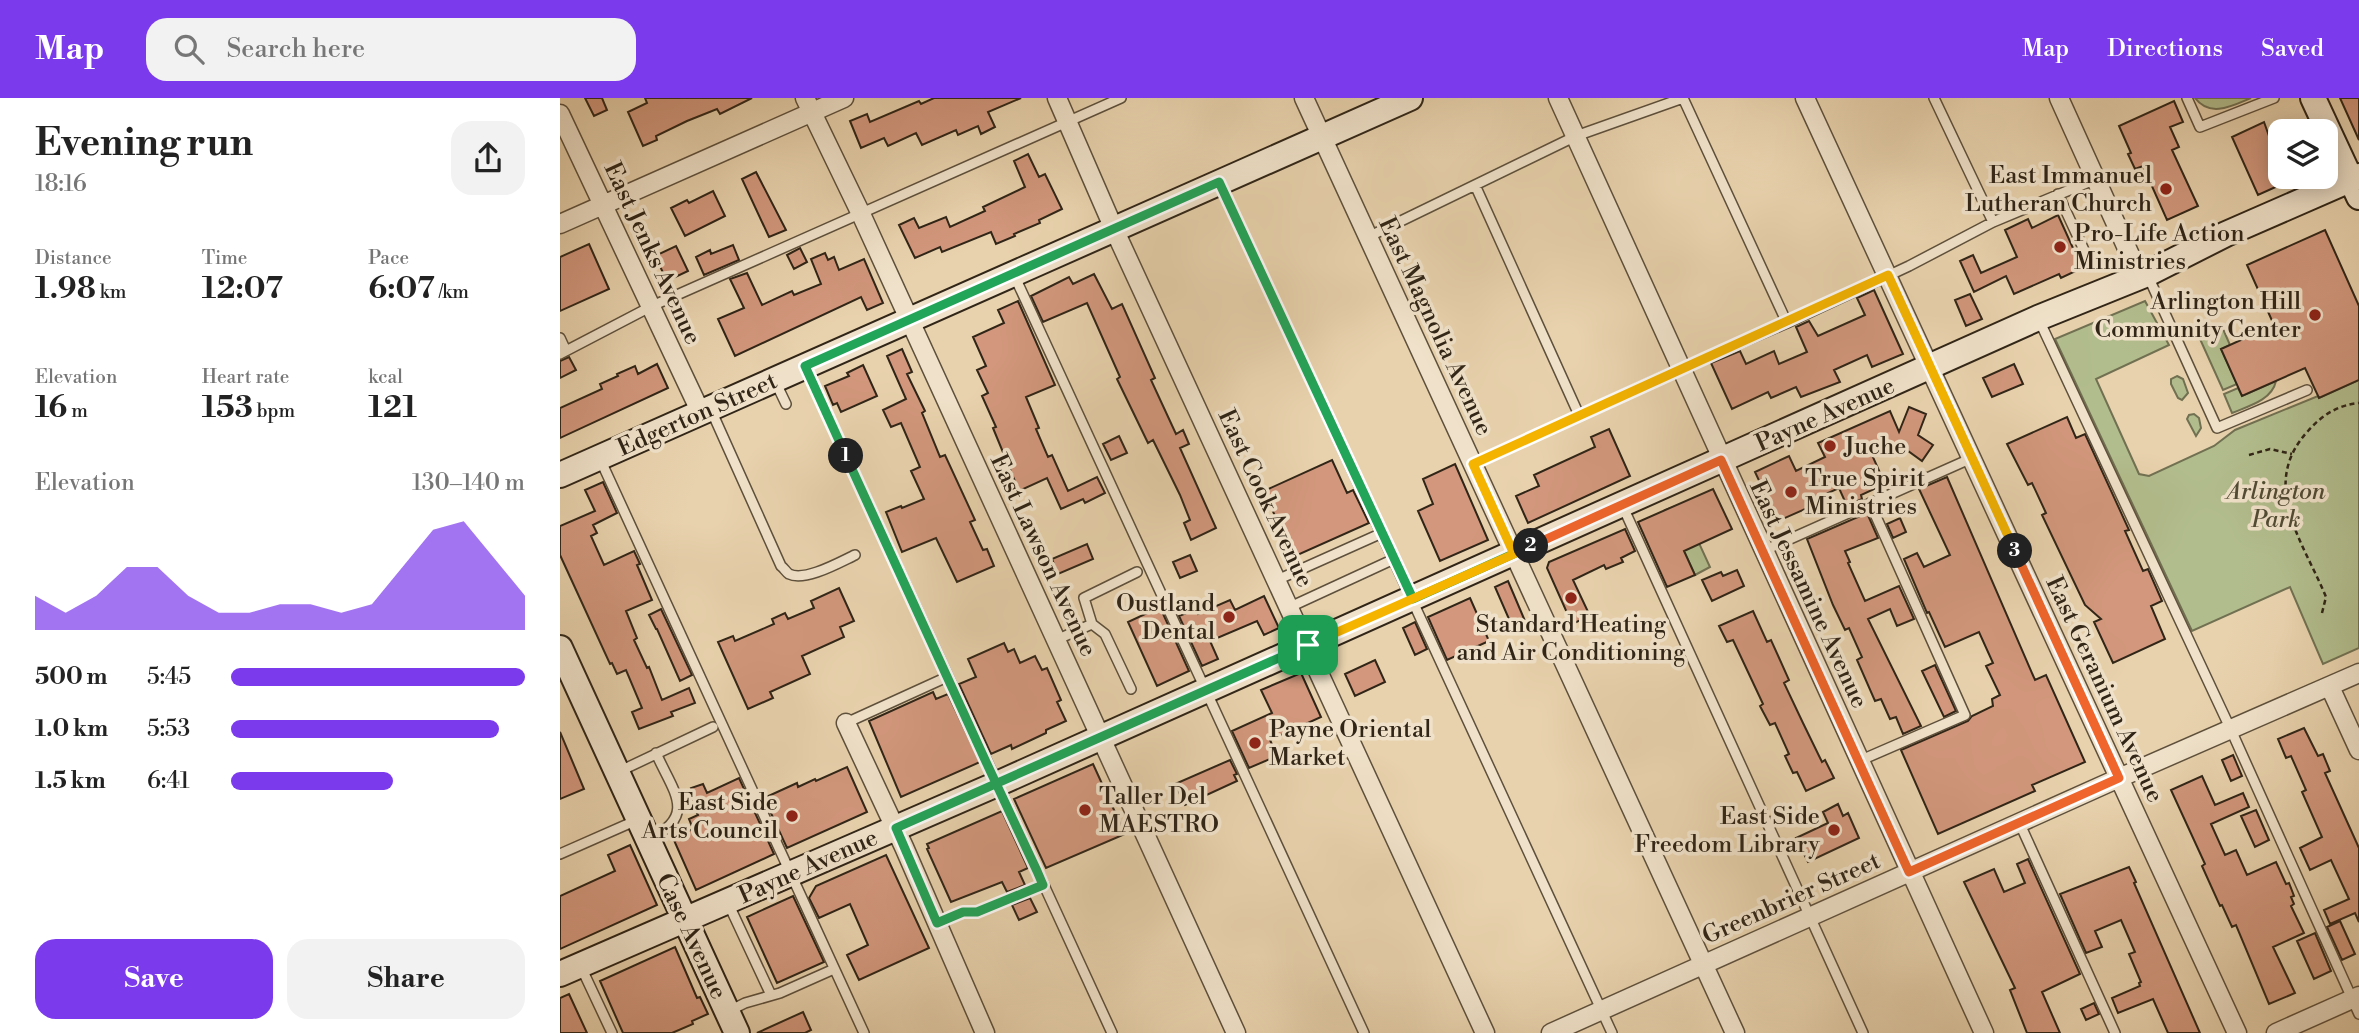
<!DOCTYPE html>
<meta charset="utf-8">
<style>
:root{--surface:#fff;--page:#f2f2f2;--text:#222;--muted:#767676;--accent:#7c3aed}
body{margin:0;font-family:"Libre Bodoni",serif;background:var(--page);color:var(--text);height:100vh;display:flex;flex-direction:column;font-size:26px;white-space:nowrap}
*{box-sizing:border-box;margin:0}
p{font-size:23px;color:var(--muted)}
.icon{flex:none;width:38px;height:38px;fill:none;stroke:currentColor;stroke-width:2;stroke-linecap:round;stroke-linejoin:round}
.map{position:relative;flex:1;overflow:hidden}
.side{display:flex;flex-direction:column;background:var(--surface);width:560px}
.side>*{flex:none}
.buttons{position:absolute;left:1708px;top:21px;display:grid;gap:14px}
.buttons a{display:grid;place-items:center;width:70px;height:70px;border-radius:14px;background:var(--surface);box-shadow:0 4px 18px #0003;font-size:35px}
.pin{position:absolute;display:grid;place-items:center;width:60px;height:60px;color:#fff;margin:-30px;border-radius:14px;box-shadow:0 4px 10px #0006}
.km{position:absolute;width:35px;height:35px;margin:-18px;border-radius:50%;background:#222;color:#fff;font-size:19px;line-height:35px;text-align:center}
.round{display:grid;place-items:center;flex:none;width:74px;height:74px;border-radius:21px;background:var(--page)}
.headline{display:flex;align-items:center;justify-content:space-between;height:119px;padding:0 35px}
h1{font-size:38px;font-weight:700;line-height:52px}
.stats{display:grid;grid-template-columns:repeat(3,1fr);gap:10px;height:119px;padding:7px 35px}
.stats div{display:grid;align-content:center}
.stats b{font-size:30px;font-weight:700}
.stats small{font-size:19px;font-weight:400}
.stats p{font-size:19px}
.chart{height:196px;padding:14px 35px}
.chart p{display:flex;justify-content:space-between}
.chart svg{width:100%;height:126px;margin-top:7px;fill:var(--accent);opacity:.7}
.button{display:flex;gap:14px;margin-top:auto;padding:14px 35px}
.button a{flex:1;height:80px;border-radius:21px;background:var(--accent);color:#fff;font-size:28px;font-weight:700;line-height:80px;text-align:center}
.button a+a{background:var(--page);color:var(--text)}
ul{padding:0 35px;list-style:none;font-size:23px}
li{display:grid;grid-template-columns:112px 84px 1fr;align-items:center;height:52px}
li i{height:18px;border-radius:9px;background:var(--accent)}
header{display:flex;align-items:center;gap:42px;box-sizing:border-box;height:98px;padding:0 35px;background:var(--accent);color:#fff}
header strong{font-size:33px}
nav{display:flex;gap:38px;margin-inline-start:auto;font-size:24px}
.search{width:490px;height:63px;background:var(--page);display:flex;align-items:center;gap:18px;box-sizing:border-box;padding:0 24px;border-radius:21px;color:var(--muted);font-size:26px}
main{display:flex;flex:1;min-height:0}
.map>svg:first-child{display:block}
</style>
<header>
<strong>Map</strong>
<div class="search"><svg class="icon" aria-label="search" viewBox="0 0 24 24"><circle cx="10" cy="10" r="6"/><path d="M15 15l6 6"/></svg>Search here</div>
<nav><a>Map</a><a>Directions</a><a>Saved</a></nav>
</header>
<main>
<section class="side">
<div class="headline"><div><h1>Evening run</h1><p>18:16</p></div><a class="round"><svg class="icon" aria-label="share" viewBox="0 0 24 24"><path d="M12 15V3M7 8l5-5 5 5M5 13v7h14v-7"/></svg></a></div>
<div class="stats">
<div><p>Distance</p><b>1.98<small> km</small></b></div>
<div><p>Time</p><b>12:07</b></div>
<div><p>Pace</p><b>6:07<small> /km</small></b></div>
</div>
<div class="stats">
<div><p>Elevation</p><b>16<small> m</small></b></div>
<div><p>Heart rate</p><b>153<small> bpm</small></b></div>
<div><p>kcal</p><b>121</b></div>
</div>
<div class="chart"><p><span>Elevation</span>130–140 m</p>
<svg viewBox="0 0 160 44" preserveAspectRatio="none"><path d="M0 44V32L10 38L20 32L30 22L40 22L50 32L60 38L70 38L80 35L90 35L100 38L110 35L120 22L130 9L140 6L150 19L160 32V44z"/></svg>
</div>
<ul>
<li><b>500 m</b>5:45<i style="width:100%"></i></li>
<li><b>1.0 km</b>5:53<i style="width:91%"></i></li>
<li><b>1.5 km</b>6:41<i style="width:55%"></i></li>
</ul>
<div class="button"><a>Save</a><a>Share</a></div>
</section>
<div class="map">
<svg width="1799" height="935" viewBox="0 0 1799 935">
<rect width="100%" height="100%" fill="#e8d2ad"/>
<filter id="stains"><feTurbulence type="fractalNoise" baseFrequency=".00286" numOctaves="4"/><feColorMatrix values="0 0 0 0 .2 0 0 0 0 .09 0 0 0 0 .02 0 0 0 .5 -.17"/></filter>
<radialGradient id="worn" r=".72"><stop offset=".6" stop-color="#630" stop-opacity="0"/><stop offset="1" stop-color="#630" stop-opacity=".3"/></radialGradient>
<!-- green -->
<path fill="#b2bd8d" stroke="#717152" stroke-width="2" d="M1635 0H1691C1672 8 1650 20 1635 0Z
M1585 203 1609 247 1536 281 1579 376 1589 378 1654 348 1675 332 1758 298 1759 300 1799 282V550L1763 566 1730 489 1632 533 1495 241Z
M1663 231 1670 247 1661 251 1677 286 1663 292 1640 241Z
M1617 278 1623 281 1628 295 1622 302 1618 300 1611 286V281Z
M1716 283C1712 302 1689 308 1672 315L1664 296 1678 290 1682 298Z
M1634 316 1639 320 1641 330 1636 338 1627 321 1629 317Z
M1121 406 1150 469 1135 477 1105 412Z"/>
<!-- building -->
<path fill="#d2977c" stroke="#302517" stroke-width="2" d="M25 0H42L47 12 34 18Z
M85 0H192L160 16 157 11 127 23 96 38 97 42 83 48 68 14 87 5Z
M374 0H461L428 14 435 29 421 36 418 28 398 37 396 32 362 47 356 35 328 48 324 40 301 50 290 23 307 16 310 24 359 3 361 6Z
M1780 0H1799V42Z
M1614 3 1623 24 1610 29 1619 49 1612 52 1638 108 1607 122 1583 68 1575 71 1568 56 1571 55 1559 28Z
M1704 24 1709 38 1720 33V87L1698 97 1672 39Z
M468 56 479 79 485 76 502 111 479 122 480 125 454 136 455 138 436 146 431 134 382 154 380 149 355 160 339 127 354 120 359 130 386 119 390 129 425 113 423 109 465 89 454 63Z
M196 74 226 132 209 139 182 81Z
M153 93 165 118 125 138 111 110 127 102 129 105Z
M1498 117 1522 170 1501 180 1499 176 1454 196 1446 178 1414 194 1400 163 1413 157 1421 175 1457 159 1445 132 1468 121 1472 130Z
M1765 132 1799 208V282L1759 300 1745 270 1682 298 1661 251 1714 227 1687 167Z
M29 146 49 191 0 213V159Z
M173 147 179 162 144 177 136 159 150 152 151 156Z
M116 148 128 173 107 183 95 158Z
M240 150 247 164 234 171 227 157Z
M265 155 268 162 274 159 279 172 304 161 323 205 307 212 301 199 175 258 158 221 184 210 170 181 187 175 202 207 232 193 234 197 261 186 251 161Z
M534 176 552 211 562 206 595 280 591 282 616 336 623 332 629 346 620 350 656 430 631 442 624 425 630 422 620 397 593 342 588 345 557 281 560 279 527 205 483 224 471 198 509 179 513 186Z
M1314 192 1343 256 1312 269 1307 257 1274 272 1280 284 1241 299 1236 289 1211 300 1208 294 1172 311 1151 265 1180 253 1186 266 1214 253 1219 266 1247 254 1236 229 1249 223 1258 238 1305 217 1297 200Z
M1410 196 1422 221 1406 228 1395 202Z
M458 203 495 287 466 299 479 330 476 331 488 359 492 357 508 393 537 379 545 395 525 405 523 401 501 411 487 380 459 393 433 330 436 329 422 298 428 295 417 272 426 268 413 239 444 225 438 212Z
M342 251 352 274 347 276 365 313 362 315 380 359 385 357 415 422 410 424 423 452 427 451 434 468 397 484 376 440 342 454 326 414 341 408 342 410 364 401 351 373 360 369 341 325 331 329 323 312 346 301 327 258Z
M9 259 16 272 0 280V263Z
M97 266 108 290 0 340V310L42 291 40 286 58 278 57 276 75 268 78 276Z
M1454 266 1463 286 1432 299 1423 280Z
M303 267 317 298 281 314 277 305 273 307 265 288 289 278 287 275Z
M1349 309 1366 316 1358 337 1373 347 1362 363 1337 345 1312 357 1325 386 1301 397 1302 401 1287 408 1279 390 1250 403 1252 408 1218 423 1195 374 1229 358 1236 373 1265 359 1258 345 1330 313 1339 334Z
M1507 319 1516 340 1525 336 1569 432 1565 433 1583 473 1588 471 1602 503 1591 508 1605 541 1553 565 1534 524 1541 521 1525 507 1482 417 1486 415 1472 385 1468 387 1447 346Z
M1049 331 1070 378 968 425 956 398 979 388 974 377 1035 349 1031 339Z
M559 338 567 355 551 362 543 346Z
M772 362 787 395 793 392 809 425 733 459 704 393Z
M895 366 928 442 880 463 858 413 873 406 863 381Z
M1387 379 1475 582 1486 577 1525 664 1472 687 1475 693 1378 736 1341 652 1408 623 1412 618 1433 608 1432 601 1440 597 1426 568 1433 565 1419 534 1385 549 1369 514 1367 515 1344 461 1357 455 1364 469 1390 457 1359 391Z
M43 384 57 415 33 427 37 435 31 438 44 467 74 453 80 466 77 467 92 502 66 513 77 540 74 542 87 570 89 569 102 602 129 590 135 605 111 614 113 618 79 631 72 614 82 610 66 572 57 576 52 565 50 566 0 457V428L35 413 25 392Z
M1153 391 1172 431 1124 453 1135 477 1107 489 1078 424Z
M1307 415 1318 440 1285 453 1290 464 1288 465 1305 503 1339 488 1354 521 1337 528 1330 511 1308 521 1361 628 1343 636 1336 619 1330 621 1321 601 1315 603 1297 562 1302 559 1289 530 1285 532 1273 507 1247 441Z
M1340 420 1346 434 1333 440 1327 426Z
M1065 431 1075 453 1061 460 1063 464 1046 471 1044 467 1013 482 1030 518 1012 526 987 470 989 464Z
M527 446 533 461 498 476 492 461Z
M630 457 637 473 620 480 613 464Z
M1177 472 1184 488 1152 503 1142 482 1161 474 1163 478Z
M948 483 965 523 952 528 935 489Z
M279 490 294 523 280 529 284 539 242 558 250 576 210 594 213 600 188 611 158 544 173 538 175 543 214 526 212 521 225 515 228 521 254 510 251 503Z
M704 498 719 530 704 537 697 523 650 543 658 561 642 568 619 518 636 511 638 516 670 502 675 512Z
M910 500 929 543 887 562 868 519Z
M600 509 629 573 597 588 568 524Z
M101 511 132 577 120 583 97 531H96L89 517Z
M1193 513 1207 544 1211 542 1229 582 1224 585 1243 625 1262 664 1265 662 1274 680 1246 693 1237 674 1233 675 1225 658 1229 656 1215 625 1210 627 1200 608 1203 606 1173 542 1167 544 1159 528Z
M855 524 867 551 855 557 843 530Z
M444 545 448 554 454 551 460 565 475 558 482 572 487 570 501 602 497 604 506 623 486 632V635L452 651 451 647 431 656 399 586 416 579 408 561Z
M815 562 825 584 795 598 785 576Z
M1375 567 1396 613 1384 619 1362 573Z
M741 575 761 619 710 642 717 658 689 670 672 633 712 615 701 592Z
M373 594 376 601 388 596 420 664 341 699 309 623Z
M1744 630 1758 658 1763 656 1770 673 1765 675 1799 750V824L1795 815 1770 826 1764 812 1789 801 1771 762 1750 772 1740 750 1762 739 1742 694 1746 692 1731 658 1726 660 1718 641Z
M0 634 24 691 0 701Z
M1673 657 1682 678 1671 683 1662 662Z
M670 662 677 676 674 677 677 683 625 707 615 686Z
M533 666 565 736 486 770 454 701Z
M287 669 307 714 227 750 204 700 237 685 238 689 255 681 256 683Z
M1642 678 1655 707 1683 695 1689 709 1651 726 1665 757 1676 752 1687 777 1716 764 1726 786 1729 785 1734 798 1731 799 1734 806 1731 808 1744 835 1713 849 1735 895 1709 906 1676 827 1672 829 1662 807 1660 808 1642 768 1645 766 1611 692Z
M179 680 214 756 136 792 113 740 133 731 129 721 138 717 131 702 135 700 131 690 143 686 147 695Z
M1278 706 1283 718 1288 715 1299 740 1248 764 1236 740 1268 725 1263 714Z
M1696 712 1709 742 1695 749 1681 718Z
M442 713 468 770 459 774 465 787 447 794 442 784 391 804 367 751 369 750 367 746Z
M70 747 97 807 0 851V798L55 773 48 757Z
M326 757 369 850 299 882 287 857 308 847 290 806 259 820 249 800 256 788Z
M1468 761 1520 876 1482 894 1500 935H1467L1450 892 1455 890 1404 784 1434 771 1444 794 1465 785 1457 766Z
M1569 769 1576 784 1574 785 1640 935H1608L1593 901 1558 915 1552 900 1580 888 1579 885 1581 884 1569 856 1575 854 1561 822 1535 833 1542 849 1526 855 1500 796Z
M233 798 264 864 217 885 187 819Z
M470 800 477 814 459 822 452 807Z
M1780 823 1795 856 1782 862 1767 829Z
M1755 835 1771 873 1754 881 1737 843Z
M115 849 137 900 140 899 148 916 132 923 133 926 112 935H63L40 883Z
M9 896 27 935H0V900Z
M1534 905 1539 916 1526 922 1521 911Z
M243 914 251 932 245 935H197Z"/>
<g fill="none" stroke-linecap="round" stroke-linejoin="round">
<!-- lane casing -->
<g stroke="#5e503c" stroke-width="12">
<path id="lane" d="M1123 0 1227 225
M1374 0 1433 124
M1627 0 1640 29 1714 0
M660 86 1052 935
M915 87 1019 317
M1498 96 1530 165
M808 139 1016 38 1123 0
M454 177 804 935
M1588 178 1657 330 1747 292
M1479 222 1671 632 1799 916
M0 240 6 253
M0 256 92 208 561 0
M246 270 552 935
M215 283 226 306
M151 312 221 468C224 470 226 474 229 476 245 484 280 464 295 457
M40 361 304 935
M913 366 1120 271 1227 225 1349 168 1433 124 1536 81
M1063 409 1303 935
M1203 453 1412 360
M717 482 822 435
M730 509 834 461
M532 526 524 500 577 474
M496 542 532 526 545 536 571 591
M286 625 387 579
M1299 663 1405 617 1310 405
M58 674 153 629
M1459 724 1555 935
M91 740C138 717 112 692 96 655
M0 756 77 722
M168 805 211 897
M377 825 403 814H417L483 787
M21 869 52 935
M169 913 185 905 220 895 274 871"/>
</g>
<!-- street casing -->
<g stroke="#5e503c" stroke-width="21">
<path id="street" d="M245 0 301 116 676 935
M497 0 554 131 925 935
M744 0 1175 935
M998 0 1424 935
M1245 0 1677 935
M1499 0 1580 179
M0 16 141 315
M0 126 284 0
M1770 589 1799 652
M286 625 344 749 425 935
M991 935 1559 680 1799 575
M1716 935 1799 898"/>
</g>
<!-- secondary casing -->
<g stroke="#302517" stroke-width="28">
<path id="secondary" d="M1753 0 1799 99
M0 377 850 0
M0 550 177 935
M0 876 437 686 1478 220 1587 176 1666 136 1799 78"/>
</g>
<!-- path -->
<path stroke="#302517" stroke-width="2.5" stroke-dasharray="5 3.5" stroke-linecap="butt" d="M1689 357 1710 351 1732 356
M1762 515 1766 499C1744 445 1698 387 1748 333 1762 317 1778 307 1799 305"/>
<!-- lane -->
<use href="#lane" stroke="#f0e2ca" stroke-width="9"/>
<!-- street -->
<use href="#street" stroke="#f0e2ca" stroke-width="18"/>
<!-- secondary -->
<use href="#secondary" stroke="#f0e2ca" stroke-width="24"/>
</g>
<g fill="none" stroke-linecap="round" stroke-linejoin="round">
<!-- split-1 casing -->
<g stroke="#fff" stroke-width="14">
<path id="split-1" d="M286 358 427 666 477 773 483 787 417 814H403L377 825 336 730 748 547"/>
</g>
<!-- split-2 casing -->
<g stroke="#fff" stroke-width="14">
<path id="split-2" d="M286 358 245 268 659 84 853 501 971 448"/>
</g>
<!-- split-3 casing -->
<g stroke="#fff" stroke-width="14">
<path id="split-3" d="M971 448 1161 362 1349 774 1559 680 1455 453"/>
</g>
<!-- split-4 casing -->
<g stroke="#fff" stroke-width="14">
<path id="split-4" d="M748 547 954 456 913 366 1328 177 1455 453"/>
</g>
<!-- split-1 -->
<use href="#split-1" stroke="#22a559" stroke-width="9"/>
<!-- split-2 -->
<use href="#split-2" stroke="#22a559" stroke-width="9"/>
<!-- split-3 -->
<use href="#split-3" stroke="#f0652b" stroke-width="9"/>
<!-- split-4 -->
<use href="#split-4" stroke="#f5b400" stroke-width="9"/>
</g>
<!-- markers -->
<g fill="#8f2418" stroke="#f0e2ca" stroke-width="2.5">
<circle cx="1606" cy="91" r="7"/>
<circle cx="1500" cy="149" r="7"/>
<circle cx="1755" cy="217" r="7"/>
<circle cx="1270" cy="348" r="7"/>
<circle cx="1231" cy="394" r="7"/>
<circle cx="1011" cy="500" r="7"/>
<circle cx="669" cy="519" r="7"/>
<circle cx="695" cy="645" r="7"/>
<circle cx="525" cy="712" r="7"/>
<circle cx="232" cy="718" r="7"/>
<circle cx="1274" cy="732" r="7"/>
</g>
<g text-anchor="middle" stroke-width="7" stroke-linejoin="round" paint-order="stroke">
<!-- poi labels -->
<g font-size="24" fill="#302517" stroke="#f0e2ca" text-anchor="end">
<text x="1592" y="85">East Immanuel<tspan x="1592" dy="28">Lutheran Church</tspan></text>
<text x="1514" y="143" text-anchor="start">Pro-Life Action<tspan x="1514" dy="28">Ministries</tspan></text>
<text x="1741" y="211">Arlington Hill<tspan x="1741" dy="28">Community Center</tspan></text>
<text x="1284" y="356" text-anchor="start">Juche</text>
<text x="1245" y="388" text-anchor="start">True Spirit<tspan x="1245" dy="28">Ministries</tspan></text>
<text x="655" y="513">Oustland<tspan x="655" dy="28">Dental</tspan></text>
<text x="1011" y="534" text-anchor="middle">Standard Heating<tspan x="1011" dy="28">and Air Conditioning</tspan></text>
<text x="709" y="639" text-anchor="start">Payne Oriental<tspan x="709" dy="28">Market</tspan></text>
<text x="539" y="706" text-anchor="start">Taller Del<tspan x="539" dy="28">MAESTRO</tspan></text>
<text x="218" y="712">East Side<tspan x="218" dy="28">Arts Council</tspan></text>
<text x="1260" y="726">East Side<tspan x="1260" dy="28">Freedom Library</tspan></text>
</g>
<!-- street labels -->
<g font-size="24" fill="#302517" stroke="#f0e2ca">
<text transform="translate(93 155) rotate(65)" y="8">East Jenks Avenue</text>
<text transform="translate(876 228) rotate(65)" y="8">East Magnolia Avenue</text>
<text transform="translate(137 316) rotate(-24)" y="8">Edgerton Street</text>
<text transform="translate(1265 316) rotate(-24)" y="8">Payne Avenue</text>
<text transform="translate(706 400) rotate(65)" y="8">East Cook Avenue</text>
<text transform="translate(484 457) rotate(65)" y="8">East Lawson Avenue</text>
<text transform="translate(1249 496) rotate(65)" y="8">East Jessamine Avenue</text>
<text transform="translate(1545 591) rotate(65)" y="8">East Geranium Avenue</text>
<text transform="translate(248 768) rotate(-24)" y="8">Payne Avenue</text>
<text transform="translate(1231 800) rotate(-24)" y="8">Greenbrier Street</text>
<text transform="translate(132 838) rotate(65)" y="8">Case Avenue</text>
</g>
<!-- park labels -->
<g font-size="24" font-style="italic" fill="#504b34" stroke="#f0e2ca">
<text x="1716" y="401">Arlington<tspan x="1716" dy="28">Park</tspan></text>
</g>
</g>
<rect width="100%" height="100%" filter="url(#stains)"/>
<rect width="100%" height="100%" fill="url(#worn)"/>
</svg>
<div class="buttons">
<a><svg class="icon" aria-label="layers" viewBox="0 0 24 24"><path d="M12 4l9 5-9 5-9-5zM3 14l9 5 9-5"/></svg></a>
</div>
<div class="pin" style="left:748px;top:547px;background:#1e9e55"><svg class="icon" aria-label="arrive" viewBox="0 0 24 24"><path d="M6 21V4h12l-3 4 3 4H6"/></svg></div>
<b class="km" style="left:286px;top:358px">1</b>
<b class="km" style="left:971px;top:448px">2</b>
<b class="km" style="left:1455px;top:453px">3</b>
</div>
</main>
